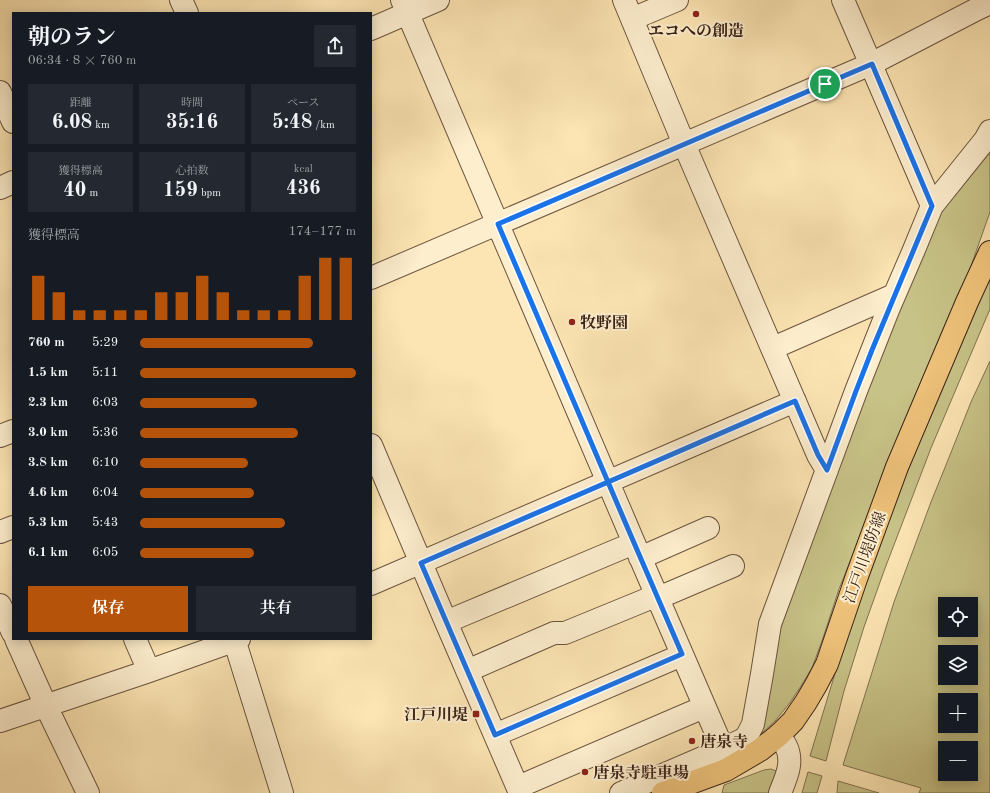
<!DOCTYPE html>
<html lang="ja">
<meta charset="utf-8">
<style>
:root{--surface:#171b24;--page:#242831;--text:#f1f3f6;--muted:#9ea1a6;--accent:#b45309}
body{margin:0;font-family:"Old Standard TT","Noto Serif JP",serif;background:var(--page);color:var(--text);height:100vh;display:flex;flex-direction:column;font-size:15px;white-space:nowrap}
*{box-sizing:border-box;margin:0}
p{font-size:13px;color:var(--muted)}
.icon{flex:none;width:22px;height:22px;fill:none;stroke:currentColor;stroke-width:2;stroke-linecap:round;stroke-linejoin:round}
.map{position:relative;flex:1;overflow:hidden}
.side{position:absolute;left:12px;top:12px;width:360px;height:628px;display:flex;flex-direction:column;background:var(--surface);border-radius:0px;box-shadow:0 2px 10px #0003}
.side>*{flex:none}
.controls{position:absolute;left:938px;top:597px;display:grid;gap:8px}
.controls a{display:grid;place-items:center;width:40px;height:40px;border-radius:0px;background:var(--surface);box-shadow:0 2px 10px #0003;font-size:20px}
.pin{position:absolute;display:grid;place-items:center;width:34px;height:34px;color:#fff;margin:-17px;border:2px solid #fff;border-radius:50%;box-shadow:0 1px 4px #0007}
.round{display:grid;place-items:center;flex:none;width:42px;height:42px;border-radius:0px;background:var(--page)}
.overview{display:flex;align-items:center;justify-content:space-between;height:68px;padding:0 16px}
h1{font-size:22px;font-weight:700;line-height:30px}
.figures{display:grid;grid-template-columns:repeat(3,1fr);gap:6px;height:68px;padding:4px 16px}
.figures div{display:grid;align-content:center;border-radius:0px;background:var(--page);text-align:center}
.figures b{font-size:20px;font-weight:700}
.figures small{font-size:11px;font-weight:400}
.figures p{font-size:11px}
.chart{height:112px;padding:8px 16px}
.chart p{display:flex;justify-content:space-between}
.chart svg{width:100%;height:72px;margin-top:4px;stroke:var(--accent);stroke-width:6}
.primary-button{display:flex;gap:8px;margin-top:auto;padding:8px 16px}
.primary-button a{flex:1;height:46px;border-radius:0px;background:var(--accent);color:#fff;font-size:16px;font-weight:700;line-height:46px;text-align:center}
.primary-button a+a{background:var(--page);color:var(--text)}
ul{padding:0 16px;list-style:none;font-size:13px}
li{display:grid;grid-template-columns:64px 48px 1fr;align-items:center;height:30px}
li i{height:10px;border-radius:5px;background:var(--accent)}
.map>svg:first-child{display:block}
</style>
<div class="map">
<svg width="990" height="793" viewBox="0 0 990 793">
<rect width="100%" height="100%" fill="#fce5b3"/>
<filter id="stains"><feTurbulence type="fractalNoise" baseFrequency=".005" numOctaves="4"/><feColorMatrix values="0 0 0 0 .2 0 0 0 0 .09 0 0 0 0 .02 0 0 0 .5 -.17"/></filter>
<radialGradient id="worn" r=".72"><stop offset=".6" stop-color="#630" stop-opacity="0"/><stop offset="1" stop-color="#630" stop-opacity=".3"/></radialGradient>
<!-- green -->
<path fill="#c7c287" stroke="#817250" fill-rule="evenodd" d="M990 144V212L971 266 938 342 868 518 839 589 822 641 812 668 801 686 789 704 775 721 759 736 775 628 935 219Z
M990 275V309L931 448 884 571 864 627 844 691 826 761 810 756 843 647 871 568 900 488 937 394Z
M990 361V793H919L921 788 843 765 894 602 931 502 948 460 971 402ZM945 604H971V630H945ZM945 652H971V678H945ZM945 700H971V726H945ZM945 748H971V774H945Z
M771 769 776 771 777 777 772 793H722L724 785 764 770Z
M808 772 822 776 817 793H802Z
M838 781 879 793H837Z"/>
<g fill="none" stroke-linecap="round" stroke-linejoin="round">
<!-- minor casing -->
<g stroke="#6b543f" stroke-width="24">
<path id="minor" d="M181 0 187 13
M402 0 634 543 723 749
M624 0 684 144 818 455 827 470
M632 19 677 0
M371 29 438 0
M0 92 13 122
M0 188 13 182
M932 206 985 140 990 131
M371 278 871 64 977 9 990 3
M773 348 894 295
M0 436 13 431
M371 445 446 622 520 793
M0 532 13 527
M640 558 708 528
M371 584 795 401
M0 605 13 633
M446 622 634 543
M16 639 46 706 88 793
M135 639 149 671
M234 639 282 793
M467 671 554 633H565L648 599 665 595 733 566
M0 721 149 671 239 639
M495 735 682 655
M779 735C781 739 784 742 786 746 794 762 786 778 780 793
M518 787 704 707
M621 793 723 749 742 740 747 736 753 724 762 674 770 624 856 391 888 310 913 252 932 206 843 0"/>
</g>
<!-- major casing -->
<g stroke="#3b2318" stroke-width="24">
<path id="major" d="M663 793 726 770 760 750 779 735 793 721 806 702 816 685 827 664 857 576 897 467 967 302 990 252"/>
</g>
<!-- minor -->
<use href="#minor" stroke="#fdeece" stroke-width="22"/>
<!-- major -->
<use href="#major" stroke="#eec27a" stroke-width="22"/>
</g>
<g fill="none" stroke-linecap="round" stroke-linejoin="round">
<!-- route casing -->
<g stroke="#fff" stroke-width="8">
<path id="route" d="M825 84 498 224C559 368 620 511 682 654L495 735 421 563 795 401 818 455 827 470 856 391 872 350 932 206 872 64 825 84"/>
</g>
<!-- route -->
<use href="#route" stroke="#1a73e8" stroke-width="5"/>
</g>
<!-- markers -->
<g fill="#8f2418" stroke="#fdeece" stroke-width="1.5">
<circle cx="696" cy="14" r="4"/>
<circle cx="572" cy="322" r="4"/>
<rect x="472" y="710" width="8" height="8" rx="2"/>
<circle cx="692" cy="741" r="4"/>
<circle cx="585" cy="772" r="4"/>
</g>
<g text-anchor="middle" stroke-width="4" stroke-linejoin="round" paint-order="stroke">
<!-- poi labels -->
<g font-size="16" font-weight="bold" fill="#3b2318" stroke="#fdeece" text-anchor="start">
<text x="696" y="36" text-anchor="middle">エコへの創造</text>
<text x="580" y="328">牧野園</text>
<text x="468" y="720" text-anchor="end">江戸川堤</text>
<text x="700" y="747">唐泉寺</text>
<text x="593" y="778">唐泉寺駐車場</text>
</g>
<!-- street labels -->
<g font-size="16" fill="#3b2318" stroke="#fdeece">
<text transform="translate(864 557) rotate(-70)" y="6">江戸川堤防線</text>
</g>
</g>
<rect width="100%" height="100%" filter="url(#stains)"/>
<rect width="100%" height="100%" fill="url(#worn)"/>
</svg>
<div class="controls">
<a><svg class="icon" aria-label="locate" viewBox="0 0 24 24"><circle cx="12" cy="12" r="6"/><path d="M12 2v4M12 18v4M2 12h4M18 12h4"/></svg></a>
<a><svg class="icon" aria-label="layers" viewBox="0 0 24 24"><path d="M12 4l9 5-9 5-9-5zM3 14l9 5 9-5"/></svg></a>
<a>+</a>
<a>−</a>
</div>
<div class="pin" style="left:825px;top:84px;background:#1e9e55"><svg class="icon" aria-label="arrive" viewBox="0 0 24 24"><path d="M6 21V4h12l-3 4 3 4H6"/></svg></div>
<section class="side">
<div class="overview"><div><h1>朝のラン</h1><p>06:34 · 8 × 760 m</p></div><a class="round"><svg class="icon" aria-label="share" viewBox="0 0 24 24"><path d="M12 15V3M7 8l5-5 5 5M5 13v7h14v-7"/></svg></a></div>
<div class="figures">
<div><p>距離</p><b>6.08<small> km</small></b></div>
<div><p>時間</p><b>35:16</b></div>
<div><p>ペース</p><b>5:48<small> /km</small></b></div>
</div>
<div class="figures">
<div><p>獲得標高</p><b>40<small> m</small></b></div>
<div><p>心拍数</p><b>159<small> bpm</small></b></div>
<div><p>kcal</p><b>436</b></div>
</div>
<div class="chart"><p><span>獲得標高</span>174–177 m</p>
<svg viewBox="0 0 160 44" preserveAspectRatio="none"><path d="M5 44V17M15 44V27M25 44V38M35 44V38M45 44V38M55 44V38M65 44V27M75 44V27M85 44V17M95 44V27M105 44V38M115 44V38M125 44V38M135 44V17M145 44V6M155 44V6"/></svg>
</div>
<ul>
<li><b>760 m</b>5:29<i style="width:80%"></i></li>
<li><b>1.5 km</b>5:11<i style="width:100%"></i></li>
<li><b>2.3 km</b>6:03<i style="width:54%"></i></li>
<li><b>3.0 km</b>5:36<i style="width:73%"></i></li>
<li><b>3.8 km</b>6:10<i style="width:50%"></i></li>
<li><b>4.6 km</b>6:04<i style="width:53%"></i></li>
<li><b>5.3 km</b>5:43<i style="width:67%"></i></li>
<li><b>6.1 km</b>6:05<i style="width:53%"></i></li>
</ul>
<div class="primary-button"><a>保存</a><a>共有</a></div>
</section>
</div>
